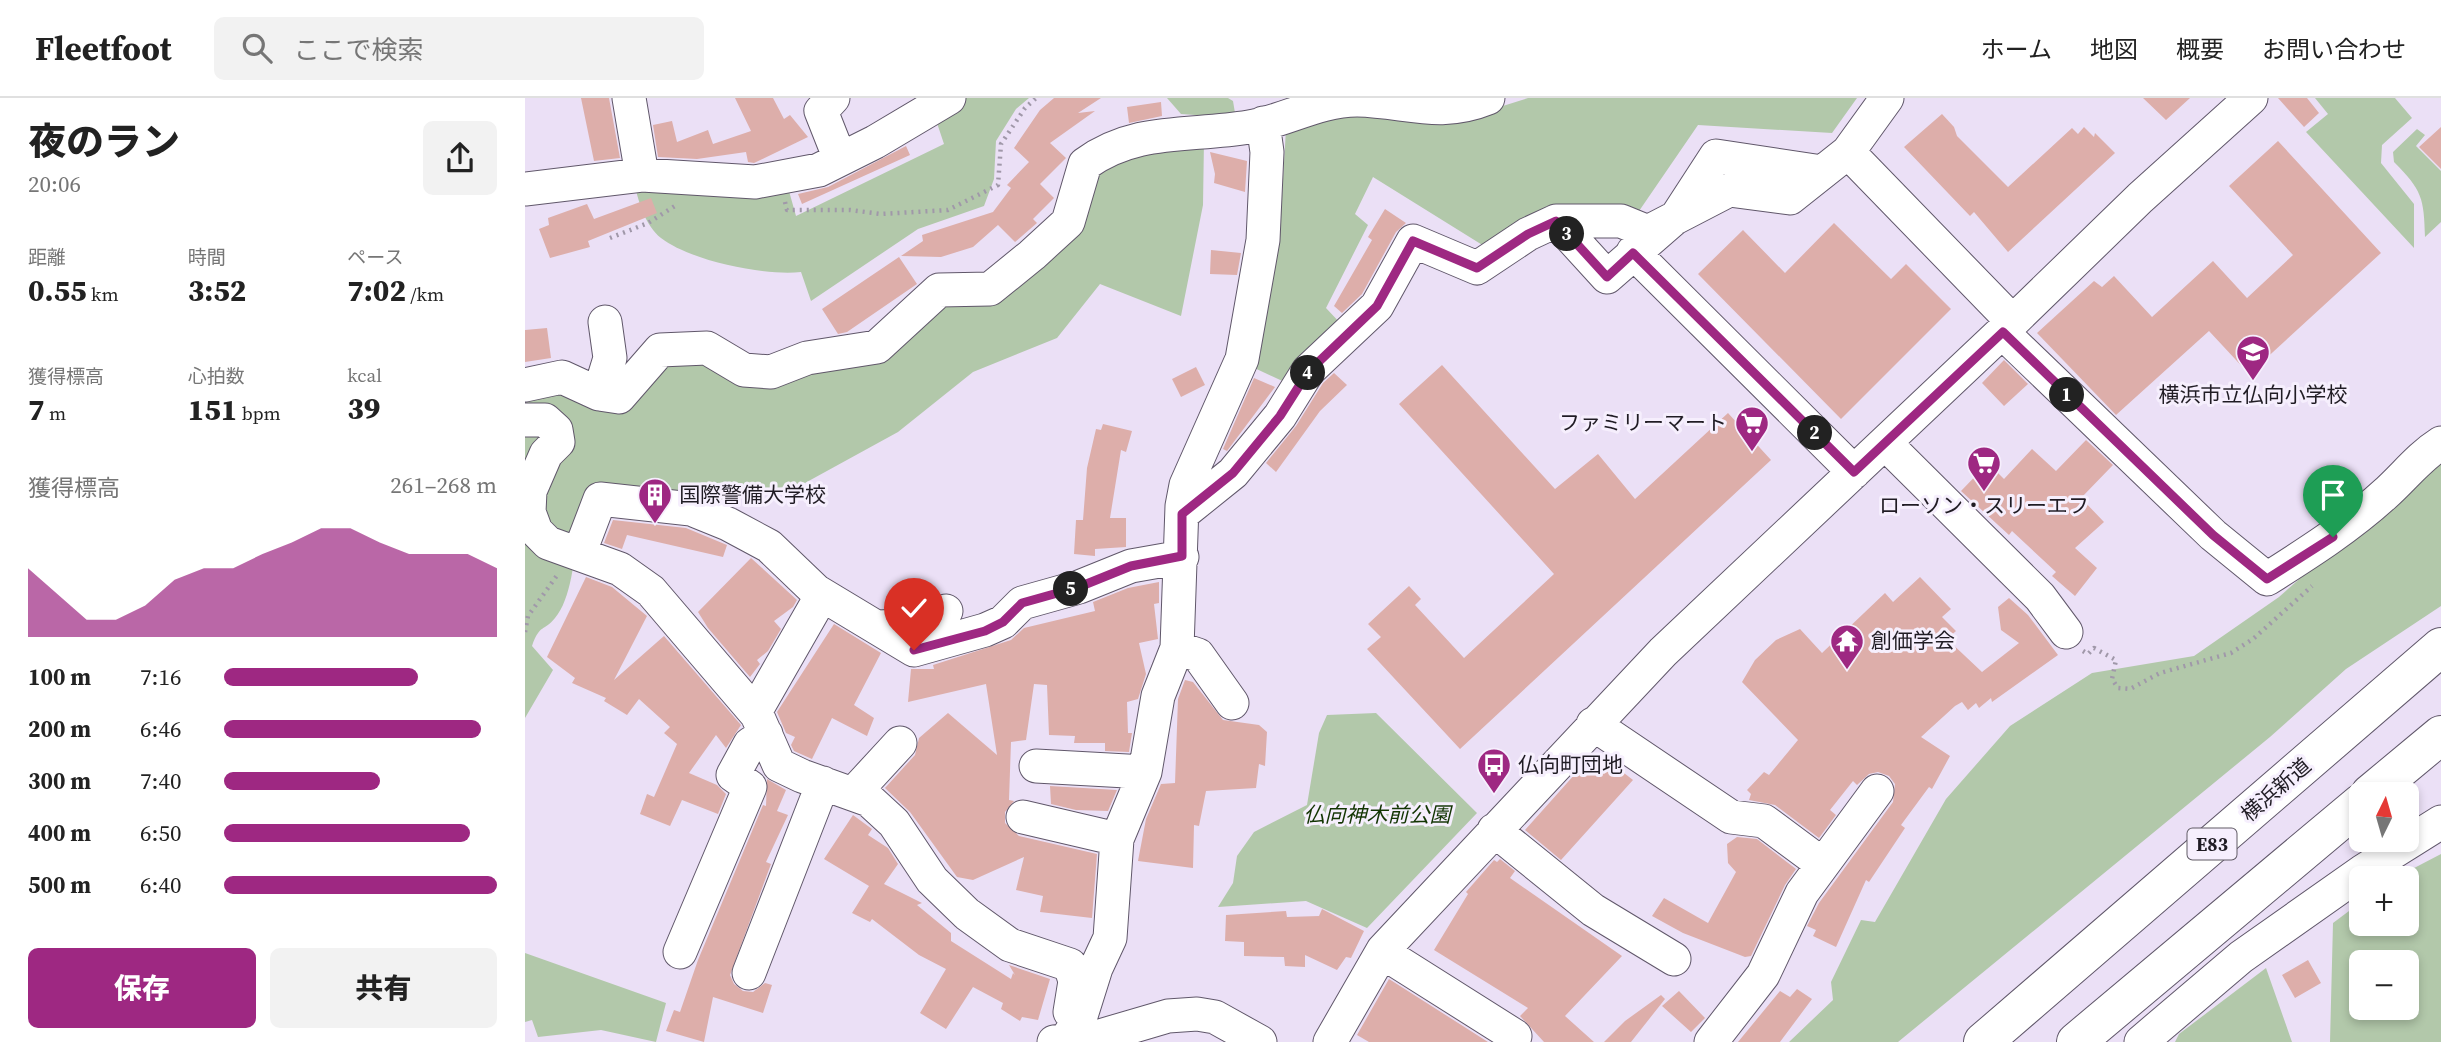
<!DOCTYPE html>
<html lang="ja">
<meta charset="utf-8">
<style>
:root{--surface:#fff;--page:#f2f2f2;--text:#222;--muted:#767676;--line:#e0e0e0;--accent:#9e2882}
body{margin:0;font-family:"Source Serif 4","Noto Sans JP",serif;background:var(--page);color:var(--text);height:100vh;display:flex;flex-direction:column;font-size:26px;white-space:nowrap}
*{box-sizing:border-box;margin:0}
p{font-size:23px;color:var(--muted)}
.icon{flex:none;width:38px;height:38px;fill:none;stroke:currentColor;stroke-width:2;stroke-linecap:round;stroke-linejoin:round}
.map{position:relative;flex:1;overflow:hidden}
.details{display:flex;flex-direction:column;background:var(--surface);width:525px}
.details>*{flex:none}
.needle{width:46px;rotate:5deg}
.controls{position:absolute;left:1824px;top:684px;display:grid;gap:14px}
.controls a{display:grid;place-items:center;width:70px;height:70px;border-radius:10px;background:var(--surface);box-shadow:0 4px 10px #0003;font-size:35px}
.pin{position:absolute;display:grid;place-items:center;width:60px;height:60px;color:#fff;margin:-72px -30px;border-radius:50% 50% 50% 0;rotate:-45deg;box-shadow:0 0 7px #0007}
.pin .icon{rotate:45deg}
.km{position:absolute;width:35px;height:35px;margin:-18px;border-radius:50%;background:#222;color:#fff;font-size:19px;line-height:35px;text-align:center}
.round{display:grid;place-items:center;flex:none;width:74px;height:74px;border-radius:10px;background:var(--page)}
.overview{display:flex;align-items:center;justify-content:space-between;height:119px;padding:0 28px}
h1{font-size:38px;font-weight:800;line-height:52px}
.stats{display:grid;grid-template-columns:repeat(3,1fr);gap:10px;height:119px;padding:7px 28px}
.stats div{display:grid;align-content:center}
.stats b{font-size:30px;font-weight:800}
.stats small{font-size:19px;font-weight:400}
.stats p{font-size:19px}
.chart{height:196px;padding:14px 28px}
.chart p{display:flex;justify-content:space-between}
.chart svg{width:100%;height:126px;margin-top:7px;fill:var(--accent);opacity:.7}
.button{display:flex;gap:14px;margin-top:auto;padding:14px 28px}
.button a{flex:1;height:80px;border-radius:10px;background:var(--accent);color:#fff;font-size:28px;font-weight:800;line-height:80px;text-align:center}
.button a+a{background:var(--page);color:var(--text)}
ul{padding:0 28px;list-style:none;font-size:23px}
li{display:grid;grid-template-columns:112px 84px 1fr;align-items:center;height:52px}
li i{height:18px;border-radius:9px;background:var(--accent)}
header{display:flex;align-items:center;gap:42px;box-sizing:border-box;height:98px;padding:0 35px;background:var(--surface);border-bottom:2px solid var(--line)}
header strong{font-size:33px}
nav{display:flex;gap:38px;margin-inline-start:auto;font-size:24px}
.search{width:490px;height:63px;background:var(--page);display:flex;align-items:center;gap:18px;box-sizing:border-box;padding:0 24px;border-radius:10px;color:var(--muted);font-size:26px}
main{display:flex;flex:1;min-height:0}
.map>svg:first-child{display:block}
</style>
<header>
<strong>Fleetfoot</strong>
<div class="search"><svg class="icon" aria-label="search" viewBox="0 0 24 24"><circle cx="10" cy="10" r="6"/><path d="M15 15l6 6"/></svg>ここで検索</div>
<nav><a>ホーム</a><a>地図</a><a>概要</a><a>お問い合わせ</a></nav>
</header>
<main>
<section class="details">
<div class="overview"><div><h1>夜のラン</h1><p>20:06</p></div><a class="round"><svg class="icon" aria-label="share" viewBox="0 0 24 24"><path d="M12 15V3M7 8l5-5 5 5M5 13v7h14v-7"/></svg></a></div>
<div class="stats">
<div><p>距離</p><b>0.55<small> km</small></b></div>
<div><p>時間</p><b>3:52</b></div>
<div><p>ペース</p><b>7:02<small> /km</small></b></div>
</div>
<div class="stats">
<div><p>獲得標高</p><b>7<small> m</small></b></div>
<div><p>心拍数</p><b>151<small> bpm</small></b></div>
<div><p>kcal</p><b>39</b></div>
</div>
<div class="chart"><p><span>獲得標高</span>261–268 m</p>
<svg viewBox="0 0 160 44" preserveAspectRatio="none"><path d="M0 44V20L10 29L20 38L30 38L40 33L50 24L60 20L70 20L80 15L90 11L100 6L110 6L120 11L130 15L140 15L150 15L160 20V44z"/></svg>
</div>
<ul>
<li><b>100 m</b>7:16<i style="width:71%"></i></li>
<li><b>200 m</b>6:46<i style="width:94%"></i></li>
<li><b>300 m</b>7:40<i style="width:57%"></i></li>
<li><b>400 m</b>6:50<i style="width:90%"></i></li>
<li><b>500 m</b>6:40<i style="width:100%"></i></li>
</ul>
<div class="button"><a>保存</a><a>共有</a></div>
</section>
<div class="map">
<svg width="1916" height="944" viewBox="0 0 1916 944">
<rect width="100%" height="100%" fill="#ebe0f6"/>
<!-- green -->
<path fill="#b2c8aa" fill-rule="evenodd" d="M435 0H504L491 11 471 43 469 81 459 108 393 131 286 203 276 174C239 178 166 163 136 140 121 128 114 106 110 88L264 93 271 118 419 46 411 22Z
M642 0H703L708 3 710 15 684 18 656 16Z
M1003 0H1332L1307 35 1173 27 1112 116 967 153 848 79 830 116 843 127 801 210 817 227 766 287 723 267 754 147 761 31 804 14 930 23Z
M1790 0H1870L1887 20 1857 47 1856 65 1889 106V150L1781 34 1803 16Z
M1892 31 1900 37 1891 48 1916 73V124L1900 139C1899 100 1897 92 1869 64L1868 54Z
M679 42 678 107 656 218 575 186 532 240 448 274 373 334 280 385 169 407 100 391 52 435C50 458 46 502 30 520 19 534 15 525 7 548L28 572 0 620V296L140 259 306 261 417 197H468L566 70Z
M1916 356V508L1821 571 1745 639 1373 944H1264L1308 902 1306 884 1336 822 1350 824 1421 701 1485 628 1567 575 1669 558 1754 499Z
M851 615 952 715 842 830 781 803 693 809 708 785 712 758 729 734 782 707 794 635 802 617Z
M1916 756V944H1805L1808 825 1836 804V826H1881V780H1870ZM1836 864H1881V910H1836Z
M0 855 141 905 131 944 76 932 13 939 7 922 0 924Z
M1741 870 1767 944H1650L1654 936Z"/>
<!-- building -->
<path fill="#ddaeaa" d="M56 0H84L95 60 69 63Z
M210 0H248L259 21 265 17 283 39 229 65 223 64 221 54 172 61 133 59 128 27 147 23 152 44 183 32 188 46 226 33Z
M529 0H576L553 15 570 13 525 45 541 60 515 86 529 100 508 121 512 125 490 144 473 127 448 149 416 159 376 158 398 143 397 137 468 114 486 90 482 87 504 64 489 50 515 12Z
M1618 0H1665L1641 22Z
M1753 0H1782L1794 15 1779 29Z
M636 4 637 18 604 25 602 9Z
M1417 16 1429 29 1432 38 1483 89 1547 30 1553 36 1559 29 1569 39 1570 35 1590 55 1483 154 1449 114 1445 118 1379 49Z
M1916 29V71L1894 49Z
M1753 43 1856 155 1724 276 1684 233 1591 317 1512 235 1569 183 1577 189 1589 178 1627 219 1688 163 1722 200 1768 157 1704 88Z
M381 48 385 57 277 106 273 96 303 89Z
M685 54 722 63 720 94 689 85 690 76Z
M126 100 132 115 63 143 65 149 25 160 14 131 24 127 23 120 62 106 69 121Z
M860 111 881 125 871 134 837 196 817 215 809 208 847 142 843 139Z
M1309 125 1366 181 1381 166 1426 211 1316 321 1173 176 1218 132 1260 175Z
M686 152 716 155 712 177 685 176Z
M374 159 392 186 322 234 313 236 297 211Z
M22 230 26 260 0 264V232Z
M1479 262 1503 286 1479 308 1457 285Z
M917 267 1030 391 1073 356 1110 401 1203 315 1246 362 935 651 842 551 856 539 843 526 884 488 896 501 890 507 939 560 1029 476 874 306Z
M671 269 680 287 656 299 647 281Z
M809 275 822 287 795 313 751 374 741 365 771 328 798 285Z
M729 280 750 289 702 353 698 351Z
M578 326 607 333 601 354 596 352 585 420H601V449L570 451V458L549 456 551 422H558L562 370 571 331 576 332Z
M1561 342 1588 367 1556 400 1579 424 1550 450 1572 470 1550 498 1527 478 1531 474 1487 433 1484 437 1436 393 1463 365 1479 381 1507 351 1531 373Z
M88 422 161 430 202 447 198 459 102 437 97 451 79 445Z
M226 460 272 502 268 509 249 523 256 531 243 553 232 562 235 566 225 579 183 530 173 514Z
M61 479 87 489 122 518 89 582 139 538 216 627 201 650 191 637 164 675 192 687 201 696 193 716 157 702 145 728 115 716 122 696 129 699 152 646 139 635 145 629 114 601 102 617 79 603 81 600 47 585 50 580 22 559Z
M1395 479 1426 511 1417 519 1431 533 1422 541 1457 574 1494 545 1476 532 1473 509 1484 500 1503 517 1533 557 1467 604 1466 600 1454 610 1451 605 1443 612 1437 604 1430 608 1396 639 1425 658 1407 691 1404 689 1376 727 1380 730 1344 784 1341 782 1311 849 1288 838 1291 832 1282 828 1294 805 1368 704 1370 686 1364 678 1353 674 1344 676 1332 687 1328 683 1305 712 1311 717 1294 740 1250 707 1224 702 1226 696 1222 692 1239 674 1244 677 1273 642 1217 584 1230 562 1251 542 1275 531 1297 555 1360 495 1368 504Z
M634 484V505L629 506 633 541 614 545 621 576 613 601 602 604 603 635H607L604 654 580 653V645H549L550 638 524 637 522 587 509 586 501 642 486 644 484 702 489 703 480 714V725L494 738 572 756 567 820 515 814 518 798 491 792 499 759 448 782 432 779 385 714 360 690 390 657 394 640 423 615 472 657 461 586 383 604 386 571H409L408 567 486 542 499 530 570 513 568 504 603 490Z
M309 526 356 555 329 607 349 620 342 638 307 620 287 661 269 653 266 647 270 639 261 635 252 614Z
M660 582 668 584 698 622 734 627 742 634 740 668 734 666 731 690 681 693 674 728 669 727 668 770 613 763 621 721 636 686 650 685 653 601Z
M1076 657 1108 682 1036 762 1000 732 1059 666 1064 670Z
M242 681 261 692 252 713 263 717 241 764 246 766 205 877 209 886 218 893 228 894 240 885 247 887 238 915 188 899 179 944 141 933 149 912 155 914 173 862 238 707 241 708Z
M525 688 592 692 583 713 551 712 526 706Z
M328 717 347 731 343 737 363 750 373 766 359 786 397 805 392 807 426 835V843L486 881 488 875 490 877 484 867 525 881 513 922 497 919 495 923 476 911 478 905 448 889 421 931 395 915 421 871 394 857 347 821 345 824 327 815 344 788 299 761Z
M1212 739 1232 741 1271 771 1260 787 1226 858 1220 859 1158 835 1127 818 1139 800 1183 825 1211 774 1203 765 1202 746Z
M975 761 990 773 985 780 1097 858 1040 918 1069 944H1019L995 918 1003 910 909 852 943 796 941 794 969 762 972 764Z
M797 811 839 833 826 860 821 859 812 872 780 857V869L760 868 759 859 719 858V844L700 843 701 817 761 813 762 819 794 818Z
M1783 862 1796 885 1770 900 1757 877Z
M864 881 963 944H844L832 937Z
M1272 891 1287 901 1255 944H1213L1255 893 1265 899Z
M1154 893 1180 920 1166 934 1137 908Z
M1136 897 1140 901 1106 944H1079L1100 923Z"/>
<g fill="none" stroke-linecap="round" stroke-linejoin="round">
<!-- minor casing -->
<g stroke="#60576a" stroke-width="35">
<path id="minor" d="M104 0 117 77
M308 0 296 13 315 61
M1323 54 1488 224
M0 91 117 77 230 84 294 72 350 44 424 0
M1031 123 1082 179 1152 118 1191 58 1297 74
M1108 154 1329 374
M1477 234 1688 437 1742 481C1783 455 1824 429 1860 396 1880 378 1894 359 1916 345
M0 287 37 279 74 296 94 299 135 252 182 250 219 272 246 274 282 260 352 249 414 192 465 191 507 157 543 124 560 66C611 29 665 39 724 29 760 23 794 2 832 2 882 3 914 20 963 0
M74 296 85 260 80 224
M0 322H20L31 332 33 344 21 356 5 393 4 414 11 433 23 445 95 471 126 493 232 617 254 667 277 678 344 702 369 725 407 782 442 816 485 847 545 867 550 883 545 914
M1360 345 1515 499 1541 534
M657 416 708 375 755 318 783 273 852 208 888 143 952 170 1003 136 1031 123H1096L1123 134 1204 92 1265 100 1323 54 1362 0
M54 456 75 401 166 411 203 426 244 448 291 493 389 552 460 532 478 524 497 505 554 489 606 468 657 459
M352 529 380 528 421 513
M652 550 673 557 707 605
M230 614 297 497
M1068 626 1206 719 1239 723 1297 766
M511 668 620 674
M328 696 375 645
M498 719 592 741
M969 732 1068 812 1149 861
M155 854 225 689 208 677 225 646 241 636
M857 854 990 938 986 944
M224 875 298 685
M540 943 555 921 571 870 585 840 592 741 620 674 633 598 652 550 657 408 661 387 717 261 738 142 742 54 738 25
M529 944 568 940 643 918 672 916 690 919 735 944
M805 944 858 852 1138 554 1477 234 1615 100 1726 0
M1186 944 1238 877 1277 795 1352 693
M1616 944 1716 859 1838 773 1916 724"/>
</g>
<!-- highway casing -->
<g stroke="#60576a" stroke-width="40">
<path id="highway" d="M1845 696 1916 637
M1458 944 1916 549
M1551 944 1836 705"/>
</g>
<!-- path -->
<path stroke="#a098a9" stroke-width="4.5" stroke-dasharray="2 5" stroke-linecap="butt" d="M260 104 262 112H325L356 116 423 112 473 87 476 46 500 10 511 0
M85 140 123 125 153 106
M0 534 3 518 33 476
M1558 553 1563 556 1569 550 1591 562 1587 581 1593 590 1605 591 1635 575 1706 555 1728 541 1787 488"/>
<!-- minor -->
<use href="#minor" stroke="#fff" stroke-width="33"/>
<!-- highway -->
<use href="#highway" stroke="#fff" stroke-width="38"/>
</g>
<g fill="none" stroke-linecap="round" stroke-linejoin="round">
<!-- route casing -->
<g stroke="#fff" stroke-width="14">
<path id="route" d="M389 552 460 533 478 524 497 505 554 489 606 468 657 458V416L708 375 755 318 783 274 852 208 888 143 952 170 1003 136 1031 123 1082 179 1108 155 1329 374 1478 234 1688 437 1742 481 1808 439"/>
</g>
<!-- route -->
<use href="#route" stroke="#9e2882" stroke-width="9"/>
</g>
<!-- icons -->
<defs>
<g id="school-pin" transform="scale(1.75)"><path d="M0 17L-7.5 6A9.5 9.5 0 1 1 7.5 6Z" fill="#9e2882" stroke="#f6effd"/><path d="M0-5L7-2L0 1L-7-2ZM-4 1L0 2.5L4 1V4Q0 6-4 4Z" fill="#fff"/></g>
<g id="supermarket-pin" transform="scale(1.75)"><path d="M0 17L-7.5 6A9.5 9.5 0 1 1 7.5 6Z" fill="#9e2882" stroke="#f6effd"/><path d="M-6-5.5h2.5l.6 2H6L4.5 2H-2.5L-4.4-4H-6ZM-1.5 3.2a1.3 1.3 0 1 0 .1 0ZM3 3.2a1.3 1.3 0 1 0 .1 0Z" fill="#fff"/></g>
<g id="building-pin" transform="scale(1.75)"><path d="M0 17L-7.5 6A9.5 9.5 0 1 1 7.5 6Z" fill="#9e2882" stroke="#f6effd"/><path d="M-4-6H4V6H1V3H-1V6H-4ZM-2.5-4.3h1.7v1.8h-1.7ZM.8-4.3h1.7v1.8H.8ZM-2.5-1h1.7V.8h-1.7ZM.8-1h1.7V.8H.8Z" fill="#fff"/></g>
<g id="temple-pin" transform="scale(1.75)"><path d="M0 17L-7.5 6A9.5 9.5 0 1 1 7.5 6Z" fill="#9e2882" stroke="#f6effd"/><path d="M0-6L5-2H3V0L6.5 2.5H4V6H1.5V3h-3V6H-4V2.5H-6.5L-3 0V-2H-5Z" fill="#fff"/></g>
<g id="bus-pin" transform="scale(1.75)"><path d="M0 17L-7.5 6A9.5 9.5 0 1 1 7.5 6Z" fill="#9e2882" stroke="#f6effd"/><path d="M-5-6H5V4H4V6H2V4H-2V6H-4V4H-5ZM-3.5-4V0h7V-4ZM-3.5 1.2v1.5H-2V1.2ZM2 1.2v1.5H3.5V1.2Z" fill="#fff"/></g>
</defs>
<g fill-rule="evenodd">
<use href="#school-pin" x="1728" y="254"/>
<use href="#supermarket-pin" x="1227" y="325"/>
<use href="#supermarket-pin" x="1459" y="365"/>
<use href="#building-pin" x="130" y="397"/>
<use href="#temple-pin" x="1322" y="543"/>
<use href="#bus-pin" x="969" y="667"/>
</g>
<g text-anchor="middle" stroke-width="6" stroke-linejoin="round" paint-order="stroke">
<!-- shield labels -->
<rect fill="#f6effd" stroke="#605b65" stroke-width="2" x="1662.5" y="730.5" width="49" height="31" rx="5"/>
<g font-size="19" font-weight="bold" fill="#201c24">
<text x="1687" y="753">E83</text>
</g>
<!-- poi labels -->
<g font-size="21" fill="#201c24" stroke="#f6effd" text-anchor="start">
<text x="1728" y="304" text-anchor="middle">横浜市立仏向小学校</text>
<text x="1202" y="332" text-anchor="end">ファミリーマート</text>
<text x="154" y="404">国際警備大学校</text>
<text x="1459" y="415" text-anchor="middle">ローソン・スリーエフ</text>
<text x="1346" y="550">創価学会</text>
<text x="993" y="674">仏向町団地</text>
</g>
<!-- street labels -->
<g font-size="21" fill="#201c24" stroke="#f6effd">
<text transform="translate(1751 692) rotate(-41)" y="7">横浜新道</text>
</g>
<!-- park labels -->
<g font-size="21" font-style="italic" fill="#133503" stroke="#f6effd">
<text x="852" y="724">仏向神木前公園</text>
</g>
</g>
</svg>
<div class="controls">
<a><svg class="needle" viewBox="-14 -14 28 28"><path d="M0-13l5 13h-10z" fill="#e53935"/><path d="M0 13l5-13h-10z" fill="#767676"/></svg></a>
<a>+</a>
<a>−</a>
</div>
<div class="pin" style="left:1808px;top:439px;background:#1e9e55"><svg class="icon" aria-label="arrive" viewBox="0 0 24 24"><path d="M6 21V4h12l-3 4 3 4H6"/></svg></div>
<div class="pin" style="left:389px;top:552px;background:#d93025"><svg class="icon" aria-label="check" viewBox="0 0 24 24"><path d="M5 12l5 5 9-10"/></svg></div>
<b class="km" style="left:1542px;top:297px">1</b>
<b class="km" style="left:1290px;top:335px">2</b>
<b class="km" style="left:1042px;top:136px">3</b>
<b class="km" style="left:783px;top:275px">4</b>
<b class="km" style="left:546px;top:491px">5</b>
</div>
</main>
